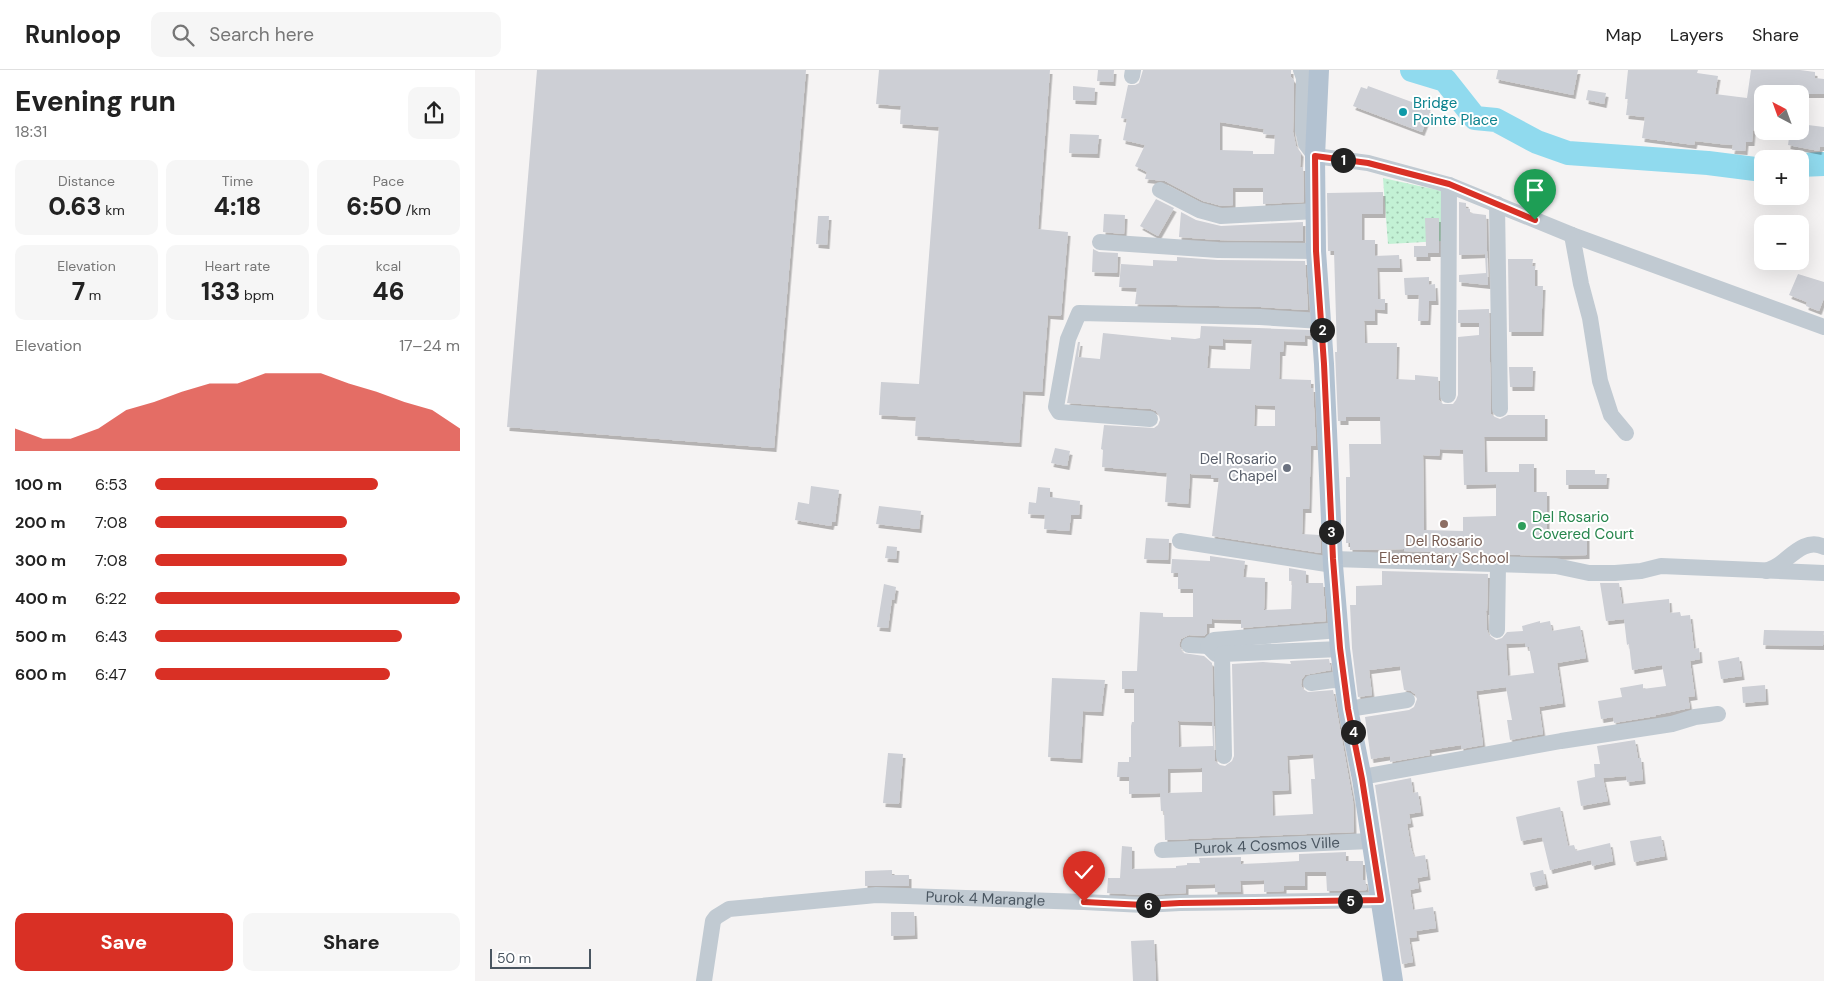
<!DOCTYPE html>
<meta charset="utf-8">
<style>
:root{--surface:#fff;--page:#f6f6f6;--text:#222;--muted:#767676;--line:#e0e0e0;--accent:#d93025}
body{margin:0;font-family:"DM Sans",sans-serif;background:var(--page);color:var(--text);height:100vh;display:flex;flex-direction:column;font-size:19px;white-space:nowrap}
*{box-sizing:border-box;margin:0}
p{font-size:16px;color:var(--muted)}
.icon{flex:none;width:28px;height:28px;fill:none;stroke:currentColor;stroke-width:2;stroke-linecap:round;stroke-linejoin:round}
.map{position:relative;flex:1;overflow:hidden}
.sheet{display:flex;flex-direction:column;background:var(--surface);width:475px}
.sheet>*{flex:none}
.needle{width:32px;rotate:319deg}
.fabs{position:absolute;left:1279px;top:15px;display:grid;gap:10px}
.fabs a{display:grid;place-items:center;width:55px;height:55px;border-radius:10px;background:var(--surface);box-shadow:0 5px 20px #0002;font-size:25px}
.scale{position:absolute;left:15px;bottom:12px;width:101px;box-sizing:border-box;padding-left:5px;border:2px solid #4a5661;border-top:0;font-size:14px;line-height:18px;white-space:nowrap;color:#4a5661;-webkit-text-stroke:4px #fff;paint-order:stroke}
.pin{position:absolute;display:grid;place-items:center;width:42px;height:42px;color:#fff;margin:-51px -21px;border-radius:50% 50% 50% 0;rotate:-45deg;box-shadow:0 0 5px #0007}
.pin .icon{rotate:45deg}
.km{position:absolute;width:25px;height:25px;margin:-12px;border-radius:50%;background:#222;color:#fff;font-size:14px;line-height:25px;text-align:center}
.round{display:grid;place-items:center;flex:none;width:52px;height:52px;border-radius:10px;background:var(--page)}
.overview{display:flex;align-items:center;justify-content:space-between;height:85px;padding:0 15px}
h1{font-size:28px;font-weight:800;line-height:38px}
.figures{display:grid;grid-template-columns:repeat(3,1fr);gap:8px;height:85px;padding:5px 15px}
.figures div{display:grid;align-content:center;border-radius:10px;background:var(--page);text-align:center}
.figures b{font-size:25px;font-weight:800}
.figures small{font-size:14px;font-weight:400}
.figures p{font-size:14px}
.chart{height:140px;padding:10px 15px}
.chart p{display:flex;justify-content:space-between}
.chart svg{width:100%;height:90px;margin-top:5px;fill:var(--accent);opacity:.7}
.action{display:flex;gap:10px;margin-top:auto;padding:10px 15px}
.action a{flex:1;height:58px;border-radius:10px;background:var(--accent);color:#fff;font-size:20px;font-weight:800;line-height:58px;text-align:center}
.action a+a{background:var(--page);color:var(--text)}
ul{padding:0 15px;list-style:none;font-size:16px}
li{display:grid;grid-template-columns:80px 60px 1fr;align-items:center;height:38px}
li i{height:12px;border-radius:6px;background:var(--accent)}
header{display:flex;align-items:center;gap:30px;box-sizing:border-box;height:70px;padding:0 25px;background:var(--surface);border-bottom:1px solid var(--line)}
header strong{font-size:24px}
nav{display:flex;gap:28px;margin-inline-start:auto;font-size:18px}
.search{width:350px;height:45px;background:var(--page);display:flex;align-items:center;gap:12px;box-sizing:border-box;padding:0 18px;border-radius:10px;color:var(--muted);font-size:19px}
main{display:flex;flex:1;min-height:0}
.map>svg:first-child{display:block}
</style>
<header>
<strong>Runloop</strong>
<div class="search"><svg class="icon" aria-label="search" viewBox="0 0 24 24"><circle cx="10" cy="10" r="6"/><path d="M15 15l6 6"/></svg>Search here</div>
<nav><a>Map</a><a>Layers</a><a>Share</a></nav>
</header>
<main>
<section class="sheet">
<div class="overview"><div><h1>Evening run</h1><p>18:31</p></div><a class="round"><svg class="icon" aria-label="share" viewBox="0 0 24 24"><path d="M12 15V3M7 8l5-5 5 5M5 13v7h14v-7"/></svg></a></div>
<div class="figures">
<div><p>Distance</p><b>0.63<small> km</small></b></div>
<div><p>Time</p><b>4:18</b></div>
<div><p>Pace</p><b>6:50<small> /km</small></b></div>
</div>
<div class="figures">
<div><p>Elevation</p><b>7<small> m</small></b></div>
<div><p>Heart rate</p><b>133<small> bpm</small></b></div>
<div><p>kcal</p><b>46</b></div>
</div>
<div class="chart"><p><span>Elevation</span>17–24 m</p>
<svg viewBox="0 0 160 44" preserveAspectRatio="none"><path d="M0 44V33L10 38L20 38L30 33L40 24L50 20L60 15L70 11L80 11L90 6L100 6L110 6L120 11L130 15L140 20L150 24L160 33V44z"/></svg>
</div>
<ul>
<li><b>100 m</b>6:53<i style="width:73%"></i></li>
<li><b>200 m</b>7:08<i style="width:63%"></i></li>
<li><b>300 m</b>7:08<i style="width:63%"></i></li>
<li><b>400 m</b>6:22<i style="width:100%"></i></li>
<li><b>500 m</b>6:43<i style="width:81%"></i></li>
<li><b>600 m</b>6:47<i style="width:77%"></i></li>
</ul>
<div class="action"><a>Save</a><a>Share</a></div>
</section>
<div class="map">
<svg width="1349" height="911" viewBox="0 0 1349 911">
<defs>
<pattern id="grass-dots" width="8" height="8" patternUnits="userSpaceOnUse" patternTransform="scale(1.25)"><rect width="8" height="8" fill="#c3f1d5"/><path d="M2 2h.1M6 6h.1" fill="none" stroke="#a0c6b0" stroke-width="1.8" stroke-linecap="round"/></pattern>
<filter id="shadow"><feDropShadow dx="2.5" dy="4" stdDeviation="0" flood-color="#0004"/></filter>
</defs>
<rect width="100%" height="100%" fill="#f5f3f3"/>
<!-- grass -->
<path fill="url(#grass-dots)" d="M908 108 967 121V171L913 174Z"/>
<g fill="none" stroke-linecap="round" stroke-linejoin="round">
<!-- river -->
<path stroke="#90daee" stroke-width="24" d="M937 0 970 10 1000 48 1021 50 1062 72 1093 83 1233 93 1288 100
M1325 95 1349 94"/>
</g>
<!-- building -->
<path fill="#cdcfd5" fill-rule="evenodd" filter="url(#shadow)" d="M62 0H331L299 378 32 357Z
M404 0H575L563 159 593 162 586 246 573 245 567 322 548 321 544 373 440 366 441 347 404 345 406 312 444 314 464 57 425 54 426 36 401 34Z
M623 0H639L638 12 622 11Z
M668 0H816V7L819 10 818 62 821 76 826 83 825 97H828L829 132 788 134V118H758V135L747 136 728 131 690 111 670 109 672 102 660 96 670 75 648 70 652 49 646 48 653 15H660L664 13ZM745 52 789 59 788 64 800 65 799 84H778V81L745 80Z
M1023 0H1103L1098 25 1021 9Z
M1153 0H1223L1222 3 1243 6 1240 24 1272 28 1276 0H1325L1340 2V8L1349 9V24H1288V62L1278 60 1277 72H1271L1270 81 1257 80 1258 75 1245 74 1220 71 1219 75 1167 68 1170 47 1151 45 1153 29H1150Z
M598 16 620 18 619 31 598 30Z
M893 16 956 39 947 62 878 36 886 17 892 19Z
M1113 20 1131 23 1129 34 1111 30Z
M1325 54 1349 57V77H1345L1344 81 1313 75 1315 61H1325Z
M595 64 624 65 622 84 594 83Z
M908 122V144H887V170H900V186L924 185 925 198H902L903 229H910V240L900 239V251H889L890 273H922L921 309 940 310V305L963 307 964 330 968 334H978L981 330 983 325V267L1004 265V253H983V240L1014 239 1016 344 1020 347 1025 349 1033 345H1070V367H1009L1010 402H1044V394H1059V422H1072V463H1112V485L1072 486 929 481V479L875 480V473H871V407H875L874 374H906L905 347H871V351H863L860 282H862L859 181H853L852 123ZM965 379 988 380 989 415 1021 414V446L988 447V461L949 460 948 385 964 386Z
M681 129 699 138 683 166 665 156Z
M984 132 991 133V138L995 139V143L1011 145 1013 215 984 212V205L1011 203 1010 184 984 185Z
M706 142 721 150 746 156 828 152V171L743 170 704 167Z
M629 144 650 145 649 164 628 162Z
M343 146H354L352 175 341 174Z
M950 148H964V183H953V187H939V176H951Z
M618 179 624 182 643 183 642 203 617 202Z
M702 187 743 190 830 191 833 240 785 237 660 234 662 218 644 217 646 194 678 196V190L702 191Z
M1033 189H1058L1057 196H1060V216H1068L1066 262H1034Z
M1323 204 1349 212V228L1344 241 1331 236 1332 232 1314 225Z
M954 207V215L960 214 961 231H954L953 251H943L944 225H930L929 208Z
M726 256 835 260V266L830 265V272L809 271 808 282H805L804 309 836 310V318H838L841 376H836L834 439H828L827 464 845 465 846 483 737 466 744 408H736V405L715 404 713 434 690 432 692 403 627 397 628 380 626 379 629 355 679 358 683 355 685 350 684 345 681 341 676 339 592 333 603 272H605L603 287 625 289 628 263 696 270V267L720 269 725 268ZM748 269 777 270 775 299 732 298 734 275 748 276ZM780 335 800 336V356H779Z
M1034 297H1058L1057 317H1035Z
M580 378 595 381 592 396 576 393Z
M1091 400H1120V404H1132L1131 415H1091Z
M336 416 364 420 360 452H357L356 456 320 450 323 432 334 434Z
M563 417 575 418V427L605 431 604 445H596L594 461 569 459 570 445 553 444 554 432 561 433Z
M404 436 446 441 444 459 401 454Z
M671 468 694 469 693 490 669 489Z
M412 476 422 477 421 489 410 488Z
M735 486 770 491 768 507 790 508 789 540 816 539 817 511H814V498L831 501V513H848L851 551 766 558V550L737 549V554H732V563L729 566 714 565 706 569 704 575 708 583 729 586 737 593 740 691 745 695 750 696 757 691 759 686 757 594 788 592 816 594 815 591 854 589 856 600 830 605 827 609 826 615 828 619 833 622 858 620 878 731 879 762 690 770 689 741H686L685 723 654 724V707H642L643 692H654V687H656V656L657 652H659V619H647V601H662L665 542 688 543V547H718V519H703V503H696L697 489 735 491ZM703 651 737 652 738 676 704 677ZM838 684 840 709H836L838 744 798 746 797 721 814 720 812 686ZM727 698V722L693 723V699Z
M907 501 1013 504 1012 541H1011L1012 560 1014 565 1021 570 1027 568 1032 562 1048 561 1047 556 1065 551V553L1075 551 1077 561 1105 556 1111 588 1082 593 1088 633 1064 637 1068 664 1035 670 1032 650H1037L1031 617 1001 621 1008 675 986 679V675L954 680 955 685 915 692V686L896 689 890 647 934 640 939 637 942 629 940 624 936 621 929 620 925 596 894 600 897 625 883 627 877 578 875 535H881V516L907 515ZM1050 573 1051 577H1054L1059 603 1033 606 1031 574Z
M1125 513H1144L1147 534 1194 529 1195 543 1205 542 1206 546 1215 545 1219 579 1224 578 1225 589 1215 591 1220 626 1213 627 1215 638 1181 645V646L1139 653 1138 647 1126 649 1123 631 1147 627 1145 618 1168 614V619L1191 616 1187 595 1157 600 1154 574 1152 575 1149 549 1131 551Z
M409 514 421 517 419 530 417 529 413 558 402 557Z
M1289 560 1349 561 1348 576 1288 575Z
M1264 587 1267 606 1246 609 1243 591Z
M577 608 630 610 626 642 608 641 605 689 573 687Z
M1290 615 1291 631 1268 633 1267 617Z
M1160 670 1163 688H1166L1168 710 1152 712 1151 706 1128 708 1133 731 1106 736 1102 711 1120 707 1119 694H1125L1122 676Z
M413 683 428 684 424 734 408 733Z
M936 708 938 723 943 722 946 742 934 744 936 753 932 754 936 778 939 787 950 785 953 806 942 808 944 818 935 820 938 840 958 837 961 858 941 861 942 867 934 868 938 892 927 894 900 715Z
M1085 737 1093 776 1099 775 1101 781 1135 773 1138 791 1117 796 1116 790 1075 800 1067 767 1046 771 1041 747Z
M1186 766 1190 786 1159 792 1155 771Z
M647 776 657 777V799L701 798V796L712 795V793H725L724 788 766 787V794L790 793 824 791V784L871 782V791H888V810H890L892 820 852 821 851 802H830V816H809V821L789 822V810L765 811 766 822H740V814L711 815V823L669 825 632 823 633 808H645Z
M417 800V805H434V816H390V801Z
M1068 800 1071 814 1058 817 1055 803Z
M416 842H439L440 865 416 866Z
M679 870 681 911H658L656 871Z"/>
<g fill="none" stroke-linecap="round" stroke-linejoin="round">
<!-- minor -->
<g stroke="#c1cad2" stroke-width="16">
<path d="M826 0 829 8 828 60 831 74 840 86 893 93 974 115 1097 165 1349 257"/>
<path d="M657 6 658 0"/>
<path d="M685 120 724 140 746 146 841 141"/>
<path d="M1022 134 1025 339"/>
<path d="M1097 165 1106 214 1115 248 1125 311 1136 345 1151 363"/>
<path d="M625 172 743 180 841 181"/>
<path d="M973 325 974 115"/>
<path d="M675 349 584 342 581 337 593 269 604 243 785 247 846 251"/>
<path d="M705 471 858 495"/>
<path d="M858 489 1081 496 1114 503H1140L1166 501 1186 496 1349 503"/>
<path d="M1291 501C1296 499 1301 497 1305 494 1318 484 1332 468 1349 477"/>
<path d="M1022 560 1023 495"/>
<path d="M714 575 733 576"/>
<path d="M747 584H741L733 576 739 570 865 560"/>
<path d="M836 613 858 610 870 611"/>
<path d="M873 639 932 630"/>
<path d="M749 686 747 584 865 579"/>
<path d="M887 707 1086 671 1197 654 1220 647 1243 644"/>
<path id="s1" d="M687 780 896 771"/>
<path id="s2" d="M229 911 238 851 241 847 254 839 401 825 609 832 669 835 705 833 906 830"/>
</g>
<!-- major -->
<path stroke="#b3c2d1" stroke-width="20" d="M844 0 840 86 841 181 849 294 858 495 865 579 873 639 887 709 918 911"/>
</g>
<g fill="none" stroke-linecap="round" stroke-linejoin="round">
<!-- route casing -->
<g stroke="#fff" stroke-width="10">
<path id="route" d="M609 832 669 835 705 833 906 830 887 709 873 639 865 578 858 489 849 294 841 181 840 86 893 93 974 114 1060 150"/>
</g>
<!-- route -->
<use href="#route" stroke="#d93025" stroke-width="6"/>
</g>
<!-- markers -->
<circle fill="#0f9aa8" stroke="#fff" stroke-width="2" cx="928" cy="42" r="5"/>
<circle fill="#6b7280" stroke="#fff" stroke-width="2" cx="812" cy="398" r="5"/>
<circle fill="#8d6e63" stroke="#fff" stroke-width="2" cx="969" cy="454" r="5"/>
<circle fill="#2e9e5b" stroke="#fff" stroke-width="2" cx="1047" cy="456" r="5"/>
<g text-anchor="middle" stroke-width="4" stroke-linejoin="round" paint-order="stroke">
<!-- culture labels -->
<g font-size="15" fill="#0d838f" stroke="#fff" text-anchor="start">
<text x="938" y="38">Bridge<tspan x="938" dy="17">Pointe Place</tspan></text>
</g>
<!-- worship labels -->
<g font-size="15" fill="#5b616d" stroke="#fff" text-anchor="end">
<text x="802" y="394">Del Rosario<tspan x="802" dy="17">Chapel</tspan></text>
</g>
<!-- leisure labels -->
<g font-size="15" fill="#27864d" stroke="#fff" text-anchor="start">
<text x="1057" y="452">Del Rosario<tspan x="1057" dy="17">Covered Court</tspan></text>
</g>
<!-- education labels -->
<g font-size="15" fill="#785e54" stroke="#fff">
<text x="969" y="476">Del Rosario<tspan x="969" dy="17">Elementary School</tspan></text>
</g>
<!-- street labels -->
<g font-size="15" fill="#4a5661" stroke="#fff">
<text dy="5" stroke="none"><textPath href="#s1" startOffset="105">Purok 4 Cosmos Ville</textPath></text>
<text dy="5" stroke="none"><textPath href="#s2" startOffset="338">Purok 4 Marangle</textPath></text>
</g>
</g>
</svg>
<div class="fabs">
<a><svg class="needle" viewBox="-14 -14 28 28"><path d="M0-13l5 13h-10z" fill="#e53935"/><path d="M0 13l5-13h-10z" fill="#767676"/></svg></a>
<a>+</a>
<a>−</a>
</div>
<div class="scale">50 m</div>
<div class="pin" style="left:1060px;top:150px;background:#1e9e55"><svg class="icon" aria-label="arrive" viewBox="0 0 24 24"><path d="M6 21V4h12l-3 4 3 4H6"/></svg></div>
<div class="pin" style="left:609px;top:832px;background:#d93025"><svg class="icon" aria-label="check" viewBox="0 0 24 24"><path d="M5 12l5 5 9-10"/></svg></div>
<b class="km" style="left:868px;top:90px">1</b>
<b class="km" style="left:847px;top:260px">2</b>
<b class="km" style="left:856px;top:462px">3</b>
<b class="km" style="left:878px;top:662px">4</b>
<b class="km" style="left:875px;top:831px">5</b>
<b class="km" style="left:673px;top:835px">6</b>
</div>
</main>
